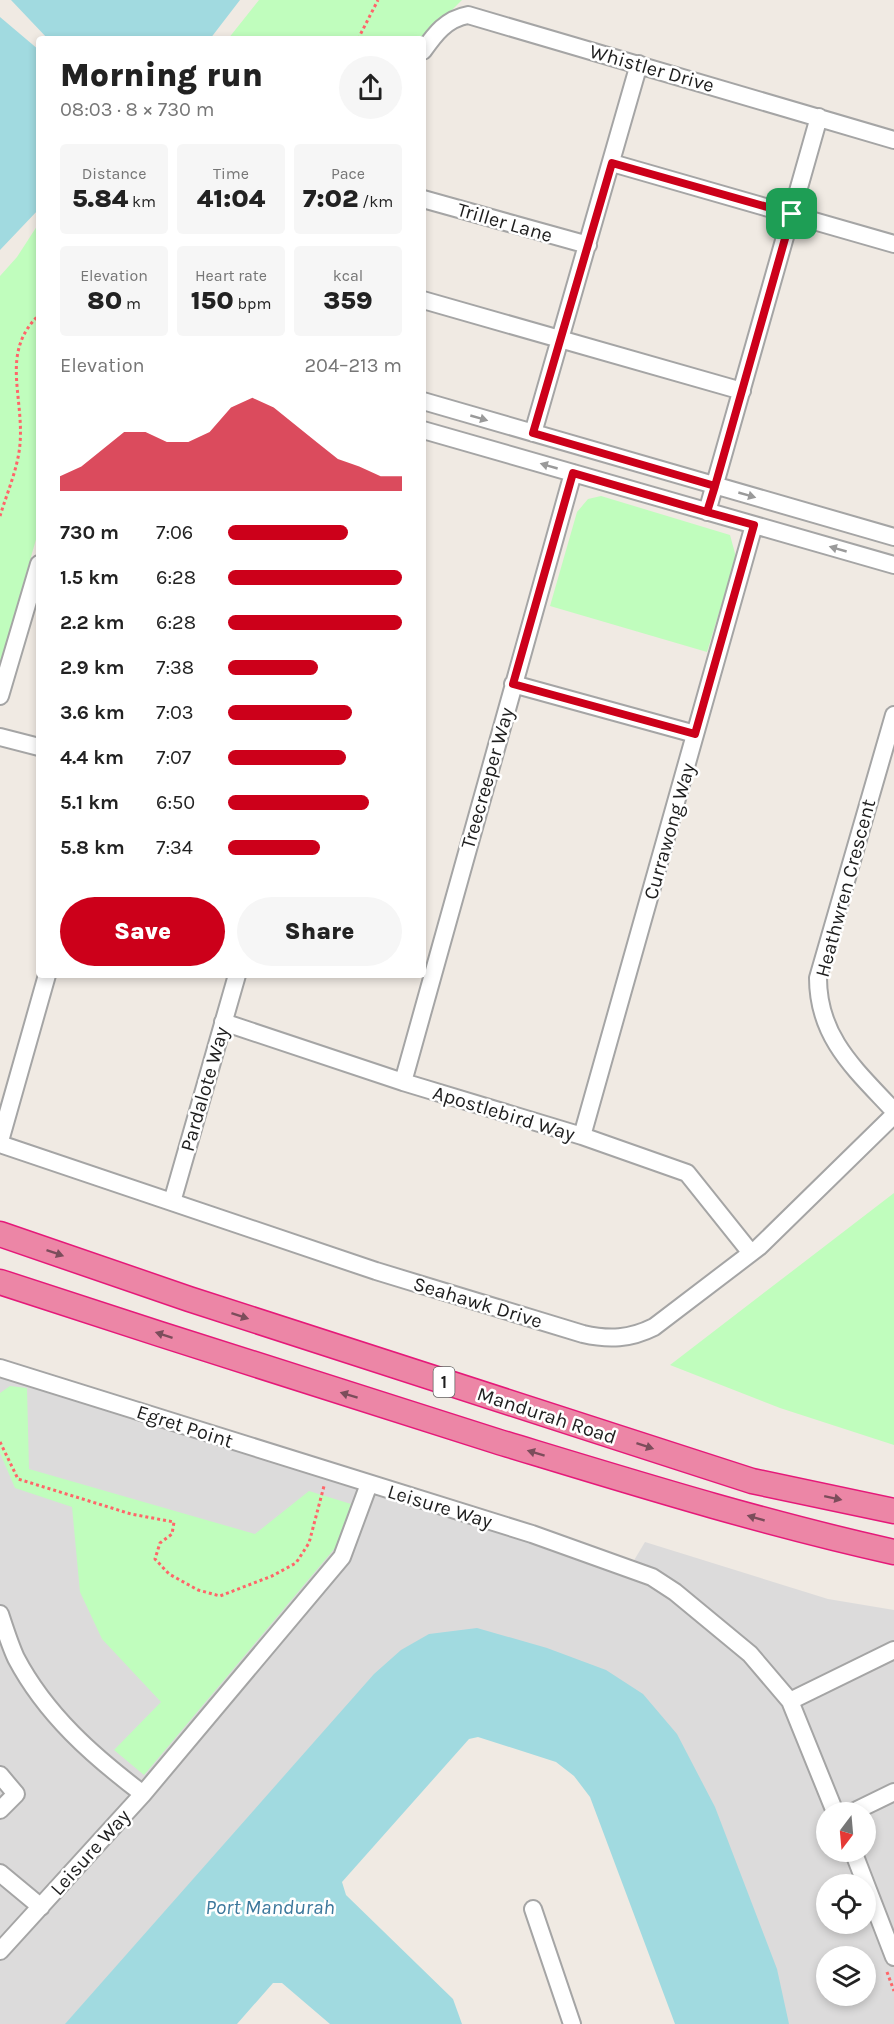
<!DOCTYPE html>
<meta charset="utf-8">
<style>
:root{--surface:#fff;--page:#f6f6f6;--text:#222;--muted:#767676;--accent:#cc001a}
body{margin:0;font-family:Karla,sans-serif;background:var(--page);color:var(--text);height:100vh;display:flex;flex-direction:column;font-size:22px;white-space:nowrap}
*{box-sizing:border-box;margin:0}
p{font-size:20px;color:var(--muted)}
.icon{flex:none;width:33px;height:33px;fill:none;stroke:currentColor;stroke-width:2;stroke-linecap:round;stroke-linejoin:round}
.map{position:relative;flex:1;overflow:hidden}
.side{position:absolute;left:36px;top:36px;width:390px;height:942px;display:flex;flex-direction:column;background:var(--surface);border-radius:6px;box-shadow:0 3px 9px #0003}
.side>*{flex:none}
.needle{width:39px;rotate:196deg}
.fabs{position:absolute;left:816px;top:1802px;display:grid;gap:12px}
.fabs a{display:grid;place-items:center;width:60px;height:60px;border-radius:50%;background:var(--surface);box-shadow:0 3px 9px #0003;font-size:30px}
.pin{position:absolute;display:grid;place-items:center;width:51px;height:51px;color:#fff;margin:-26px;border-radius:12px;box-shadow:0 3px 9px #0006}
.round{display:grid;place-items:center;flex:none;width:63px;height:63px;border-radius:32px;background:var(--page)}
.summary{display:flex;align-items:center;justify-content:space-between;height:102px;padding:0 24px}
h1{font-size:33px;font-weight:800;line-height:45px}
.stats{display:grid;grid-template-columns:repeat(3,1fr);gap:9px;height:102px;padding:6px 24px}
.stats div{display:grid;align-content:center;border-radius:6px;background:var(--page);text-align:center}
.stats b{font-size:26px;font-weight:800}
.stats small{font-size:16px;font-weight:400}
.stats p{font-size:16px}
.chart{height:168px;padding:12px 24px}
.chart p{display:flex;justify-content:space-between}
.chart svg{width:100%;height:108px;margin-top:6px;fill:var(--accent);opacity:.7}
.button{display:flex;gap:12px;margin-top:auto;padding:12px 24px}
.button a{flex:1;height:69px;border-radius:36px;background:var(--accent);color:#fff;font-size:24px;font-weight:800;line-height:69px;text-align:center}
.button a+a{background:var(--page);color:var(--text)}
ul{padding:0 24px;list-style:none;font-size:20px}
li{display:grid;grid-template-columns:96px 72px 1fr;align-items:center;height:45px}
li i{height:15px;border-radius:8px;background:var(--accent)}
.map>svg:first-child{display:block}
</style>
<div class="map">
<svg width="894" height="2024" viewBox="0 0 894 2024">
<rect width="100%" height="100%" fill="#f0eae3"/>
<!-- residential -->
<path fill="#dcdbdb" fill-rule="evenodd" d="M0 1368 630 1567 645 1542 828 1599 894 1610V2024H789L517 1640 68 2024H0ZM826 1812H866V1851H826ZM826 1884H866V1923H826ZM826 1956H866V1995H826Z"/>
<!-- park -->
<path fill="#c0fdbd" d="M259 0H462L423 39H228Z
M39 223V529L0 665V276L17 257Z
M601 496 730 535 736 557 707 652 550 606 577 512 588 499Z
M894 1193V1445L780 1408 670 1365Z
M10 1386 27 1388 29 1469 255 1534 309 1491 351 1504 335 1548 144 1775 114 1750 161 1702 102 1639 80 1592 72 1507 15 1488 0 1453V1393Z"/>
<!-- water -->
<path fill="#a1dae0" d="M11 0H240L210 39H48Z
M0 17 39 50V209L0 250Z
M477 1628 547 1648 606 1670 643 1694 677 1734 715 1807 777 1969 789 2024H675L590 1797 574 1776 556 1762 478 1737 469 1739 342 1882 346 1895 453 1999 462 2024H330L282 1983H273L237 2024H65L374 1674 401 1650 429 1634Z"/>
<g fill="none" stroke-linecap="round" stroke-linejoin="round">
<!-- minor casing -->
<g stroke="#a5a5a5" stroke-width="20">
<path id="minor" d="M423 51C435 34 446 19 468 15L894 140
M612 163 894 244
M423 199 588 245
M423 300 742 391
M423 401 894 537
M423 430 894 565
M533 433 639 64
M707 512 819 117
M513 684 695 734
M0 696 39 564
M894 715 818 978C818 1038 856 1070 894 1111
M0 737 39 747
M223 1022 403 1082 582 1136 687 1173 751 1253
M403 1082 573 473
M582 1136 754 525
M0 1141 47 975
M0 1144 376 1271 583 1334C609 1340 630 1339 654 1327L759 1247 894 1115
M172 1202 237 975
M0 1368 532 1534 652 1577 675 1592 750 1654 790 1701 835 1812
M0 1614C5 1629 10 1645 16 1658 46 1715 93 1756 143 1794
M790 1701 894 1650
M0 1775 16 1794 0 1810
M853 1812 894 1792
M853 1851 894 1957
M0 1873 41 1907
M533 1909 572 2024
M0 1951 143 1794 342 1557 369 1484"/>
</g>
<!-- highway casing -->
<g stroke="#e51979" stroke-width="27">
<path id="highway" d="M0 1234 189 1299 752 1481 894 1511
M0 1282C165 1336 330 1389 496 1441 628 1481 759 1522 894 1552"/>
</g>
<!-- path -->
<path stroke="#ff6569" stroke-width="3" stroke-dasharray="3 3" stroke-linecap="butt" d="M358 39 378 0
M0 516C7 493 18 468 20 444 24 395 0 352 39 315
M0 1442 18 1479 131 1514 174 1522 172 1534 160 1543 155 1559 169 1574 198 1590 220 1596 272 1576 296 1563 309 1543 324 1486
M887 1972 894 1991"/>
<!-- minor -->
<use href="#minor" stroke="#fff" stroke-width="16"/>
<!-- highway -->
<use href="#highway" stroke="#ec86a6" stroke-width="24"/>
</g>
<!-- one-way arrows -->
<defs><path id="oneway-solid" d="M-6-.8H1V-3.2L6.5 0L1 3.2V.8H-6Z" transform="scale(1.5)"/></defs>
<g fill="#9a9a9a">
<use href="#oneway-solid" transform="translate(479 418) rotate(16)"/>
<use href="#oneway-solid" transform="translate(549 466) rotate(-164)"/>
<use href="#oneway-solid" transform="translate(747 495) rotate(16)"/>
<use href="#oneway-solid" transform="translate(838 549) rotate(-164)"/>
</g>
<g fill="#7b4d5b">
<use href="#oneway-solid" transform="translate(55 1253) rotate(19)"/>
<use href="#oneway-solid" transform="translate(240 1316) rotate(18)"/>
<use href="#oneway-solid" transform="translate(164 1335) rotate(-162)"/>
<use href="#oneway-solid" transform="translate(349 1395) rotate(-163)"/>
<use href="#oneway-solid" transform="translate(645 1446) rotate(18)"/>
<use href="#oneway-solid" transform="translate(536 1453) rotate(-163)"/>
<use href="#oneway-solid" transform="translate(833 1498) rotate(12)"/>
<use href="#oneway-solid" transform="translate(756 1518) rotate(-164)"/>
</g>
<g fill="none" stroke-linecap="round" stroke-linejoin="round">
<!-- route casing -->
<g stroke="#fff" stroke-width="12">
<path id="route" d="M792 214 612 163 533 433 715 486 707 512 754 525 695 734 513 684 573 473 707 512 715 486 792 214"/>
</g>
<!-- route -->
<use href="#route" stroke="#cc001a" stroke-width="8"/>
</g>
<g text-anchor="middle" stroke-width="5" stroke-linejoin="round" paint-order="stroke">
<!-- shield labels -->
<rect fill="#fff" stroke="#626262" stroke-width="1.5" x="433.5" y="1367" width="21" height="30" rx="4.5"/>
<g font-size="18" font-weight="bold" fill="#1e1e1e">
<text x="444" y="1388">1</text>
</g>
<!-- street labels -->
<g font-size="20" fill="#1e1e1e" stroke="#fff">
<text transform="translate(652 68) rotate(16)" y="7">Whistler Drive</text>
<text transform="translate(505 222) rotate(16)" y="7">Triller Lane</text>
<text transform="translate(487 778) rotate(-74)" y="7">Treecreeper Way</text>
<text transform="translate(669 831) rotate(-74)" y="7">Currawong Way</text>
<text transform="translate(845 888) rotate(-75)" y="7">Heathwren Crescent</text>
<text transform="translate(204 1089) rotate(-74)" y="7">Pardalote Way</text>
<text transform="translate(504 1113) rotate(17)" y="7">Apostlebird Way</text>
<text transform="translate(478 1302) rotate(17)" y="7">Seahawk Drive</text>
<text transform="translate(547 1415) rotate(18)" y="7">Mandurah Road</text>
<text transform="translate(185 1426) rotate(18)" y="7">Egret Point</text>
<text transform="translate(440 1506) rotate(17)" y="7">Leisure Way</text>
<text transform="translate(90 1852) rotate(-48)" y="7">Leisure Way</text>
</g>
<!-- water labels -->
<g font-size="21" font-style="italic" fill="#3c789c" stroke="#fff">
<text x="270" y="1914">Port Mandurah</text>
</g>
</g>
</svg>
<div class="fabs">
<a><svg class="needle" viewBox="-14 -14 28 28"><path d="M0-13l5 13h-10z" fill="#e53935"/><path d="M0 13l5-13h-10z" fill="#767676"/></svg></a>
<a><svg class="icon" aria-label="locate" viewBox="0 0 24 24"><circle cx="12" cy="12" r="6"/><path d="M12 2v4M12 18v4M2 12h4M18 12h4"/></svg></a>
<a><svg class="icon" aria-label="layers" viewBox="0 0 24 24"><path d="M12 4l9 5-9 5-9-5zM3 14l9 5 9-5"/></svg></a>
</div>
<div class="pin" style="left:792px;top:214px;background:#1e9e55"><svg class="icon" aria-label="arrive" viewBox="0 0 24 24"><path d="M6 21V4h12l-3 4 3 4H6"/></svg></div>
<section class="side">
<div class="summary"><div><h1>Morning run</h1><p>08:03 · 8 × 730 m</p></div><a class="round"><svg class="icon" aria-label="share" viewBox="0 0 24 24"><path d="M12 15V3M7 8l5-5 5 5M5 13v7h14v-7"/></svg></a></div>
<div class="stats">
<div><p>Distance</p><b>5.84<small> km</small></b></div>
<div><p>Time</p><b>41:04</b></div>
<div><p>Pace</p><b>7:02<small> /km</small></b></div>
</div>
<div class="stats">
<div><p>Elevation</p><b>80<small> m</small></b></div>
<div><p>Heart rate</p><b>150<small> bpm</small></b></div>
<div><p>kcal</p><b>359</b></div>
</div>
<div class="chart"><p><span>Elevation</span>204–213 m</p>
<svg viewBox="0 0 160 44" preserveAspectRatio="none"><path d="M0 44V38L10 34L20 27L30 20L40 20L50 24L60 24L70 20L80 10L90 6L100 10L110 17L120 24L130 31L140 34L150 38L160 38V44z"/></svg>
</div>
<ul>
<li><b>730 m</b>7:06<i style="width:69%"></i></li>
<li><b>1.5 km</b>6:28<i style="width:100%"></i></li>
<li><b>2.2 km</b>6:28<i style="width:100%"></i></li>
<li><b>2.9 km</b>7:38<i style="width:52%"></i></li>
<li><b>3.6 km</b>7:03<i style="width:71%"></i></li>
<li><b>4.4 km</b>7:07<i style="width:68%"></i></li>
<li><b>5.1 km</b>6:50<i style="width:81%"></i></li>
<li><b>5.8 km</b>7:34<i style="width:53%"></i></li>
</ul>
<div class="button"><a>Save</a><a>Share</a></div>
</section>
</div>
